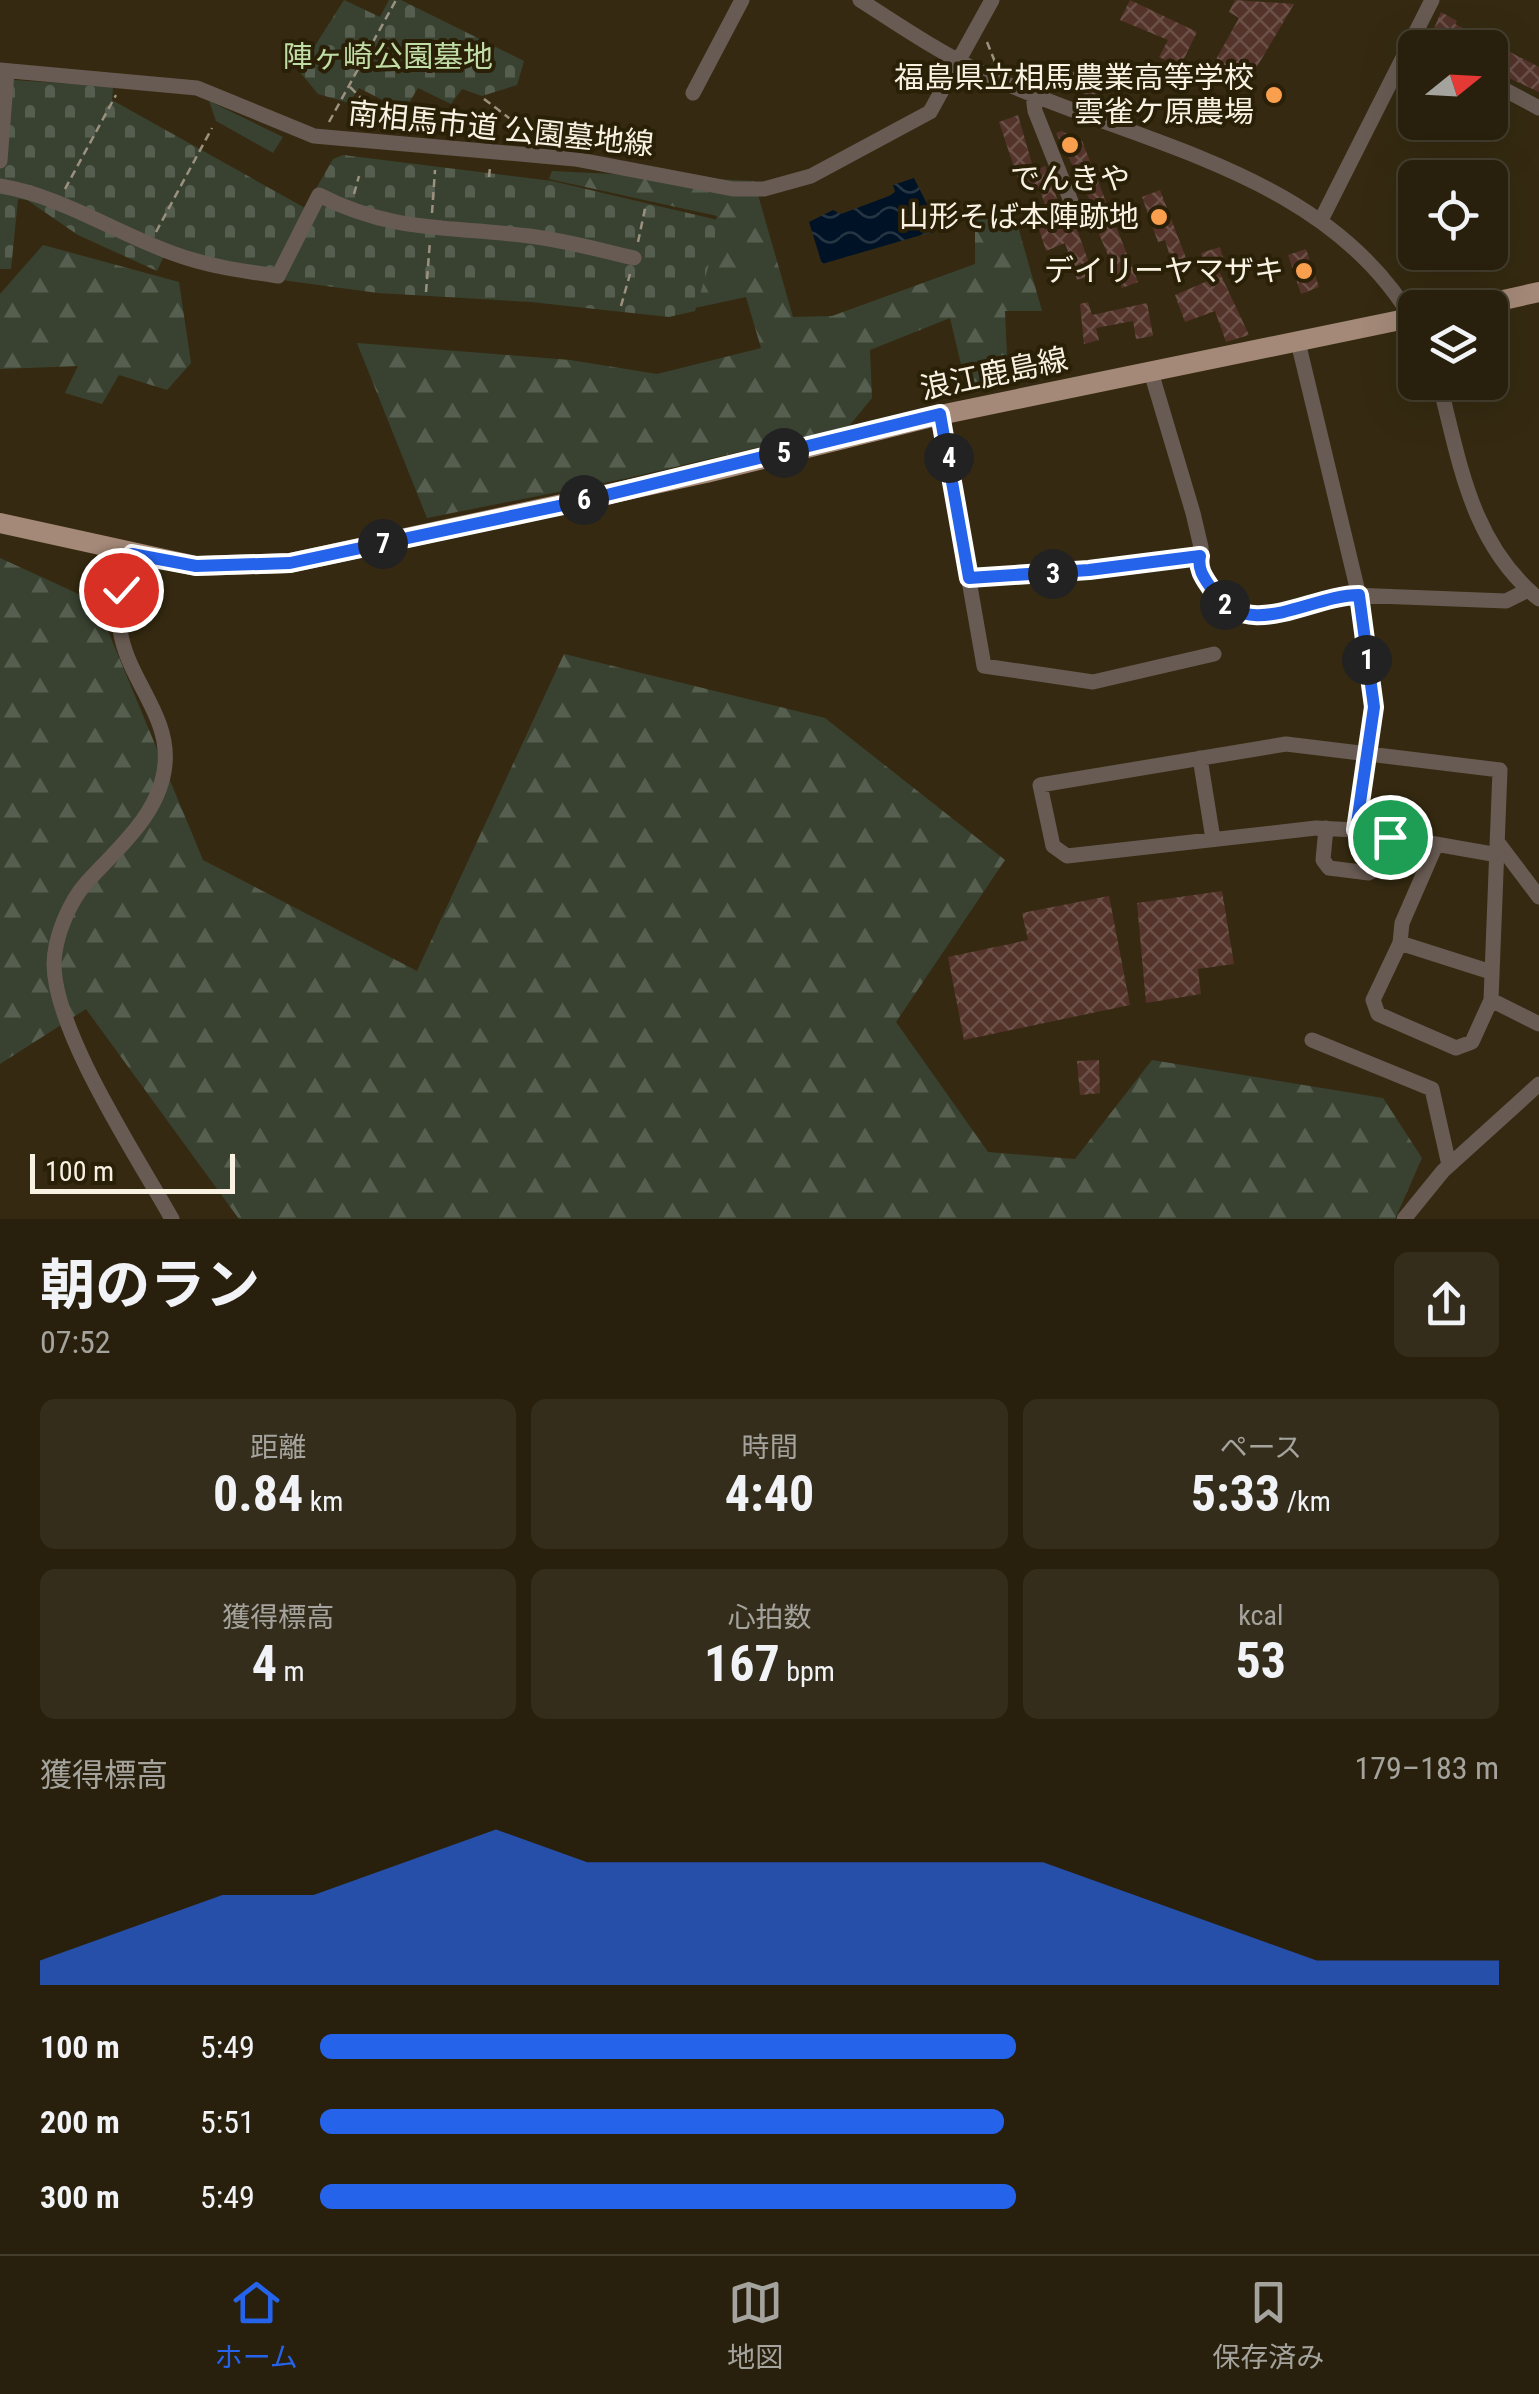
<!DOCTYPE html>
<html lang="ja">
<meta charset="utf-8">
<style>
:root{--surface:#28200d;--page:#342d1b;--text:#f1f3f6;--muted:#a5a39d;--line:#443e2e;--accent:#2563eb}
body{margin:0;font-family:"Roboto Condensed","Noto Sans JP",sans-serif;background:var(--page);color:var(--text);height:100vh;display:flex;flex-direction:column;font-size:38px;white-space:nowrap}
*{box-sizing:border-box;margin:0}
p{font-size:32px;color:var(--muted)}
.icon{flex:none;width:55px;height:55px;fill:none;stroke:currentColor;stroke-width:2;stroke-linecap:round;stroke-linejoin:round}
.map{position:relative;height:1219px;overflow:hidden}
.panel{display:flex;flex-direction:column;background:var(--surface);flex:1}
.panel>*{flex:none}
.needle{width:65px;rotate:72deg}
.buttons{position:absolute;left:1398px;top:30px;display:grid;gap:20px}
.buttons a{display:grid;place-items:center;width:110px;height:110px;border-radius:15px;background:var(--surface);box-shadow:0 10px 40px #0002,0 0 0 2px var(--line);font-size:50px}
.scale{position:absolute;left:30px;bottom:25px;width:205px;box-sizing:border-box;padding-left:10px;border:5px solid #f9f2e3;border-top:0;font-size:28px;line-height:35px;white-space:nowrap;color:#f9f2e3;-webkit-text-stroke:8px #2a2007;paint-order:stroke}
.pin{position:absolute;display:grid;place-items:center;width:85px;height:85px;color:#fff;margin:-42px;border:5px solid #fff;border-radius:50%;box-shadow:0 2px 10px #0007}
.km{position:absolute;width:50px;height:50px;margin:-25px;border-radius:50%;background:#222;color:#fff;font-size:28px;line-height:50px;text-align:center}
.round{display:grid;place-items:center;flex:none;width:105px;height:105px;border-radius:15px;background:var(--page)}
.headline{display:flex;align-items:center;justify-content:space-between;height:170px;padding:0 40px}
h1{font-size:55px;font-weight:700;line-height:75px}
.stats{display:grid;grid-template-columns:repeat(3,1fr);gap:15px;height:170px;padding:10px 40px}
.stats div{display:grid;align-content:center;border-radius:15px;background:var(--page);text-align:center}
.stats b{font-size:50px;font-weight:700}
.stats small{font-size:28px;font-weight:400}
.stats p{font-size:28px}
.chart{height:280px;padding:20px 40px}
.chart p{display:flex;justify-content:space-between}
.chart svg{width:100%;height:180px;margin-top:10px;fill:var(--accent);opacity:.7}
ul{padding:0 40px;list-style:none;font-size:32px}
li{display:grid;grid-template-columns:160px 120px 1fr;align-items:center;height:75px}
li i{height:25px;border-radius:12px;background:var(--accent)}
.menu{display:flex;justify-content:space-around;align-items:center;height:140px;border-top:2px solid var(--line);background:var(--surface);font-size:28px;color:var(--muted)}
.menu a{display:grid;justify-items:center;gap:5px}
.menu .on{color:var(--accent)}
.map>svg:first-child{display:block}
</style>
<div class="map">
<svg width="1539" height="1219" viewBox="0 0 1539 1219">
<defs>
<pattern id="forest-firs" width="22" height="20" patternUnits="userSpaceOnUse" patternTransform="scale(2.5)"><rect width="22" height="20" fill="#394231"/><path d="M5 1l3.5 6h-7zM16 11l3.5 6h-7z" fill="#565e4f"/></pattern>
<pattern id="cemetery-stones" width="16" height="16" patternUnits="userSpaceOnUse" patternTransform="scale(2.5)"><rect width="16" height="16" fill="#394231"/><path d="M2 7V4a2 2 0 0 1 4 0v3zM10 15v-3a2 2 0 0 1 4 0v3z" fill="#565e4f"/></pattern>
<pattern id="water-waves" width="16" height="10" patternUnits="userSpaceOnUse" patternTransform="scale(2.5)"><rect width="16" height="10" fill="#001225"/><path d="M0 5q4-4 8 0t8 0" fill="none" stroke="#263544"/></pattern>
<pattern id="building-cross-hatch" width="8" height="8" patternUnits="userSpaceOnUse" patternTransform="scale(2.5)"><rect width="8" height="8" fill="#53332a"/><path d="M0 0l8 8M0 8l8-8" fill="none" stroke="#6c5149"/></pattern>
</defs>
<rect width="100%" height="100%" fill="#352a11"/>
<!-- forest -->
<path fill="url(#forest-firs)" d="M552 171 754 181 793 317 832 316 975 264V215L1015 216 1042 311H1005L1007 356 985 391 968 394 950 318 870 350 872 398 849 426 628 478 427 518 357 343 570 360 657 374 761 348 746 297 690 309 717 216 549 179Z
M43 245 179 282 191 363 167 390 119 375 102 404 65 393 78 366 0 369V294Z
M0 558 96 602 203 860 417 971 564 654 825 718 1005 860 896 1022 988 1152 1075 1159 1152 1060 1383 1098 1422 1158 1395 1219H239L86 1009 0 1064Z"/>
<!-- cemetery -->
<path fill="url(#cemetery-stones)" d="M344 0 380 17 389 0H401L524 61 517 85 482 96 462 89 451 104 418 88 404 111 359 88 349 103 318 94 299 71Z
M0 79 113 87 112 100 305 208 333 159 343 155 552 181 722 221 695 311 669 317 531 302 378 293 216 271 163 258 157 271 78 235 27 200 18 199 11 269H0Z"/>
<!-- green -->
<path fill="#394231" d="M209 101 283 137 273 153 216 121Z"/>
<!-- water -->
<path fill="url(#water-waves)" d="M914 178 938 226 935 231 822 264 809 222 833 210 841 214 889 196 895 192 893 185Z"/>
<!-- building -->
<path fill="url(#building-cross-hatch)" d="M1130 0 1197 32 1180 67 1159 57 1168 40 1120 20Z
M1235 0 1294 4 1245 87 1210 70 1239 18 1229 12Z
M1441 12 1457 21 1455 24 1539 67V92L1490 69V48H1448L1430 38Z
M1087 62 1106 71 1098 102 1057 81 1066 68 1076 73Z
M1018 115 1034 171 1045 166 1069 231 1076 227 1093 274 1077 280 1065 243 1046 251 1039 229 1052 223 1039 188 1022 191 999 122Z
M1062 131 1082 141 1138 282 1122 288 1099 234 1102 232 1096 212 1056 133Z
M1160 190 1186 258 1172 263 1165 240 1158 242 1142 197Z
M1220 247 1226 268 1219 271 1249 335 1226 342 1215 311 1185 322 1175 295 1210 280 1201 253Z
M1306 249 1319 287 1301 294 1288 255Z
M1088 302 1092 315 1147 303 1153 336 1136 339 1133 321 1096 328 1099 340 1084 344 1080 304Z
M1222 891 1234 964 1198 969 1201 994 1146 1003 1137 903Z
M1109 896 1130 1005 964 1040 948 957 1028 940 1022 913Z
M1099 1060 1100 1093 1080 1095 1077 1061Z"/>
<g fill="none" stroke-linecap="round" stroke-linejoin="round">
<!-- path -->
<path stroke="#9a917e" stroke-width="2.5" stroke-dasharray="8 5" stroke-linecap="butt" d="M987 42 995 62
M350 87 363 100 364 116
M484 99 513 121
M329 122 396 0
M489 177 490 167
M65 189 116 95
M354 194 359 176
M432 213 435 170
M156 232 212 128
M638 242 646 204
M426 292 430 241
M1411 293 1432 300 1459 292
M621 306 630 274
M1414 345 1415 347"/>
<!-- minor -->
<path stroke="#685b53" stroke-width="15" d="M860 0C903 28 945 56 991 77 1139 145 1328 171 1415 324
M0 70 197 88 314 136 575 159 733 189H764L811 176 930 112 992 0
M1490 82 1539 108
M693 93 742 0
M1033 95 1035 111 1076 214
M0 161 7 71
M0 186C61 196 114 232 172 253 206 266 242 271 278 276L319 195C393 233 449 226 529 236 564 240 599 250 634 258
M1322 218 1432 0
M1298 342 1360 600 1373 707 1356 830
M1151 372 1193 513 1201 547V571L1230 609 1267 615 1352 595 1506 601 1528 590
M1439 382C1460 463 1471 544 1539 599
M940 415 984 666 1093 682 1214 654
M132 554C124 579 117 603 120 629 126 677 170 715 165 764 161 813 118 848 87 882 69 902 54 938 54 965 55 1033 138 1158 172 1219
M969 578 1089 570 1200 555
M1200 758 1213 839
M1326 828 1323 860 1329 868 1369 873 1377 868 1383 836
M1499 844 1539 897
M1436 845 1402 923 1400 943 1373 1000 1378 1014 1456 1048 1472 1042 1491 1000
M1498 855 1356 830 1316 828 1067 856 1053 846 1040 785 1286 744 1500 770 1491 1000 1539 1024
M1400 943 1491 972
M1312 1040 1432 1089 1449 1165
M1404 1219 1443 1171 1539 1084"/>
<!-- major -->
<path stroke="#a48978" stroke-width="20" d="M1467 308 1539 292
M0 523 196 566 290 563 706 473 940 415 1415 317"/>
</g>
<g fill="none" stroke-linecap="round" stroke-linejoin="round">
<!-- route casing -->
<g stroke="#fff" stroke-width="20">
<path id="route" d="M121 590 132 554 196 566 290 563 582 501 940 414 969 578 1089 570 1200 556C1197 570 1205 579 1213 591 1249 643 1310 595 1359 595L1374 707 1356 830 1390 837"/>
</g>
<!-- route -->
<use href="#route" stroke="#2563eb" stroke-width="12"/>
</g>
<!-- markers -->
<g fill="#fa9f4e" stroke="#2a2007" stroke-width="4">
<circle cx="1274" cy="95" r="10"/>
<circle cx="1070" cy="145" r="10"/>
<circle cx="1159" cy="217" r="10"/>
<circle cx="1304" cy="271" r="10"/>
</g>
<g text-anchor="middle" stroke-width="8" stroke-linejoin="round" paint-order="stroke">
<!-- park labels -->
<g font-size="30" fill="#c0dda6" stroke="#2a2007">
<text x="388" y="67">陣ヶ崎公園墓地</text>
</g>
<!-- poi labels -->
<g font-size="30" fill="#f9f2e3" stroke="#2a2007" text-anchor="end">
<text x="1254" y="88">福島県立相馬農業高等学校<tspan x="1254" dy="34">雲雀ケ原農場</tspan></text>
<text x="1070" y="189" text-anchor="middle">でんきや</text>
<text x="1139" y="227">山形そば本陣跡地</text>
<text x="1284" y="281">デイリーヤマザキ</text>
</g>
<!-- street labels -->
<g font-size="30" fill="#f9f2e3" stroke="#2a2007">
<text transform="translate(501 129) rotate(6)" y="10">南相馬市道 公園墓地線</text>
<text transform="translate(994 374) rotate(-12)" y="10">浪江鹿島線</text>
</g>
</g>
</svg>
<div class="buttons">
<a><svg class="needle" viewBox="-14 -14 28 28"><path d="M0-13l5 13h-10z" fill="#e53935"/><path d="M0 13l5-13h-10z" fill="#a5a39d"/></svg></a>
<a><svg class="icon" aria-label="locate" viewBox="0 0 24 24"><circle cx="12" cy="12" r="6"/><path d="M12 2v4M12 18v4M2 12h4M18 12h4"/></svg></a>
<a><svg class="icon" aria-label="layers" viewBox="0 0 24 24"><path d="M12 4l9 5-9 5-9-5zM3 14l9 5 9-5"/></svg></a>
</div>
<div class="scale">100 m</div>
<div class="pin" style="left:1390px;top:837px;background:#1e9e55"><svg class="icon" aria-label="arrive" viewBox="0 0 24 24"><path d="M6 21V4h12l-3 4 3 4H6"/></svg></div>
<div class="pin" style="left:121px;top:590px;background:#d93025"><svg class="icon" aria-label="check" viewBox="0 0 24 24"><path d="M5 12l5 5 9-10"/></svg></div>
<b class="km" style="left:1367px;top:660px">1</b>
<b class="km" style="left:1225px;top:605px">2</b>
<b class="km" style="left:1053px;top:574px">3</b>
<b class="km" style="left:949px;top:458px">4</b>
<b class="km" style="left:784px;top:453px">5</b>
<b class="km" style="left:584px;top:500px">6</b>
<b class="km" style="left:383px;top:544px">7</b>
</div>
<section class="panel">
<div class="headline"><div><h1>朝のラン</h1><p>07:52</p></div><a class="round"><svg class="icon" aria-label="share" viewBox="0 0 24 24"><path d="M12 15V3M7 8l5-5 5 5M5 13v7h14v-7"/></svg></a></div>
<div class="stats">
<div><p>距離</p><b>0.84<small> km</small></b></div>
<div><p>時間</p><b>4:40</b></div>
<div><p>ペース</p><b>5:33<small> /km</small></b></div>
</div>
<div class="stats">
<div><p>獲得標高</p><b>4<small> m</small></b></div>
<div><p>心拍数</p><b>167<small> bpm</small></b></div>
<div><p>kcal</p><b>53</b></div>
</div>
<div class="chart"><p><span>獲得標高</span>179–183 m</p>
<svg viewBox="0 0 160 44" preserveAspectRatio="none"><path d="M0 44V38L10 30L20 22L30 22L40 14L50 6L60 14L70 14L80 14L90 14L100 14L110 14L120 22L130 30L140 38L150 38L160 38V44z"/></svg>
</div>
<ul>
<li><b>100 m</b>5:49<i style="width:59%"></i></li>
<li><b>200 m</b>5:51<i style="width:58%"></i></li>
<li><b>300 m</b>5:49<i style="width:59%"></i></li>
</ul>
</section>
<nav class="menu">
<a class="on"><svg class="icon" aria-label="home" viewBox="0 0 24 24"><path d="M3 11l9-7 9 7M6 9v11h12V9"/></svg>ホーム</a>
<a><svg class="icon" aria-label="map" viewBox="0 0 24 24"><path d="M3 6l6-2 6 2 6-2v14l-6 2-6-2-6 2zM9 4v14M15 6v14"/></svg>地図</a>
<a><svg class="icon" aria-label="saved" viewBox="0 0 24 24"><path d="M7 4h10v16l-5-4-5 4z"/></svg>保存済み</a>
</nav>
